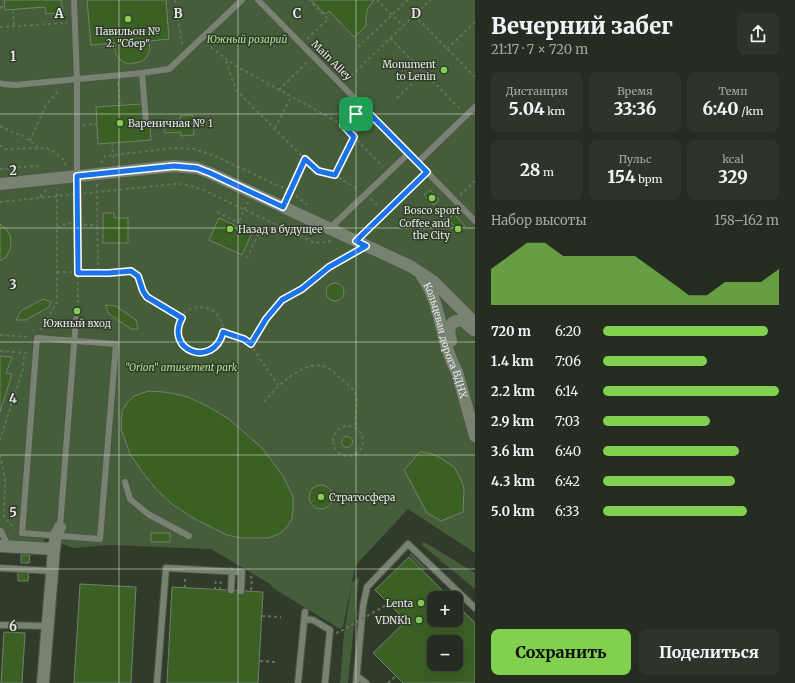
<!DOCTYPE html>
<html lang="ru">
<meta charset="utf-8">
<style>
:root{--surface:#252c21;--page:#2d342a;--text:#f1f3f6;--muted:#a3a7a5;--line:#42483f;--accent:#81d050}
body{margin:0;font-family:Merriweather,serif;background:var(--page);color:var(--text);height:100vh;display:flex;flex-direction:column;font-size:15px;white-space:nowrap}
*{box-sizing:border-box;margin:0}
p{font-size:13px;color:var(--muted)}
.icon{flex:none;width:22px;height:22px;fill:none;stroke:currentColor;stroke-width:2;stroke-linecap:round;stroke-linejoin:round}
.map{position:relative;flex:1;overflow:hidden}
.drawer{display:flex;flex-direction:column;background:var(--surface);width:320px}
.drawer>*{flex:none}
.buttons{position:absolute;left:427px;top:591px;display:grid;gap:8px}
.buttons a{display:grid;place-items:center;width:36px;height:36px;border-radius:8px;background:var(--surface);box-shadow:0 4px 16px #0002,0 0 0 1px var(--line);font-size:20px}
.pin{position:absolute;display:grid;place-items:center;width:34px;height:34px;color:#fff;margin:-17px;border-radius:8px;box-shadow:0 2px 6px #0006}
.round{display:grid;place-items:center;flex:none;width:42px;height:42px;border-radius:8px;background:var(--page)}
.summary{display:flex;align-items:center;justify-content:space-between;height:68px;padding:0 16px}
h1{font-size:22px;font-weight:800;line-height:30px}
.stats{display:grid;grid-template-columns:repeat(3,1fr);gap:6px;height:68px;padding:4px 16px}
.stats div{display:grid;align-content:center;border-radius:8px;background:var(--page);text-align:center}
.stats b{font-size:17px;font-weight:800}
.stats small{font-size:11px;font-weight:400}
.stats p{font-size:11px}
.chart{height:112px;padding:8px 16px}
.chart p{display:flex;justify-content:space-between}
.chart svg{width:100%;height:72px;margin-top:4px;fill:var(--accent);opacity:.7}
.cta{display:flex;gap:8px;margin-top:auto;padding:8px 16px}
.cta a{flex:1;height:46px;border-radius:8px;background:var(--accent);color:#111;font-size:16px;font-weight:800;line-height:46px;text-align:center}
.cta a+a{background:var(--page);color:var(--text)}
ul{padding:0 16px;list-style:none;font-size:13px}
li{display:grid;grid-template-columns:64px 48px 1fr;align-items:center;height:30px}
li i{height:10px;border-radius:5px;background:var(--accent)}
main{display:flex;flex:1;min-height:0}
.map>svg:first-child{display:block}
</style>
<main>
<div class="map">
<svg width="475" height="683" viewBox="0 0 475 683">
<rect width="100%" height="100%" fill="#313b2c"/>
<!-- green -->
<path fill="#455d39" d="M0 0H475V553L408 509 355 566 343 627 340 629 273 588 270 584 211 549 110 545 74 548 45 538 44 541 40 544 0 542Z
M423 542 426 543 475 573V589L423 546 422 545Z
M410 554H412L426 568 424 570 409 555Z
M359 577 348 683H340L344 634 352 582Z"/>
<!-- building -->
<path fill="#3b6024" stroke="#757f6f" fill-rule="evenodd" d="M4 0H61L63 12 46 14 45 7 5 10Z
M87 0H166L169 39 149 41 150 48 148 54 145 59 140 62 129 64 123 62 117 56 115 51V43L91 45Z
M311 0H374L368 8 366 16V26L354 37 329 11 325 14Z
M142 104 144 125H150L151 140 98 144 96 107Z
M193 115 194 135 181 136V132L165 133 164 120 181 119 180 116Z
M430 190 439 200 434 205 424 195Z
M103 213H114V218H128V243H103Z
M454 214 465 226 459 231 448 220Z
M219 218 252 233 242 255 209 240Z
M0 224 6 229 10 235 11 243 10 250 6 257 0 261Z
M326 292a9 9 0 1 1 18 0a9 9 0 1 1-18 0Z
M43 299 51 302 49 307 26 320H16L21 311Z
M105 305 116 306 136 320 138 329H131L109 314Z
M0 356 12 357 6 373 12 374 0 412Z
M149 391 164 392 176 394 188 397 209 407 229 419 262 448 283 476 293 497V507L292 519 286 528 279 534 268 538H241L227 535 193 518 172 504 157 490 143 473 130 454 121 429 122 411 127 403 134 396Z
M341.5 442a5.5 5.5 0 1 1 11 0a5.5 5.5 0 1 1-11 0Z
M420 452 429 453 439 457 455 468 462 482 464 490 463 512 441 521 427 513 404 470Z
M309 497a12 12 0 1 1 24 0a12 12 0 1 1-24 0Z
M151 533H170V542H151Z
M21 555H30L29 563H21Z
M409 557 450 598H434V620H456V604L475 623V683H403L373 653 406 621 375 590ZM434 642H456V664H434Z
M18 571H29L28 581H18Z
M80 584 136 587 131 683H74Z
M172 587 263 592 258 683H167Z
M4 632 25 633 22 683H1Z"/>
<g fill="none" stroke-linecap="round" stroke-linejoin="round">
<!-- lane casing -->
<g stroke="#4e5649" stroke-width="8">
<path id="lane" d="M74 0 77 79V176
M258 0 475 221
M142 73 146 123
M0 83 3 84 15 85 142 73 169 69 242 0
M418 162 475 107
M329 229 409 153
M356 241 427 172
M37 338 116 344 100 539 22 533Z
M125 482 130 499 148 514 189 536
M60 527 76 319
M0 531H1L8 546
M0 568 52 571
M231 590 232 571
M305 619 313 620 330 630 325 683
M0 625 47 626
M357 676 366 683
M157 683 166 568 242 572 241 591
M298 683 305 612
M356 683 363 606 367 587 408 544 475 608"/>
</g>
<!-- street casing -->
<g stroke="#4e5649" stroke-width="14">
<g id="street">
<path d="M0 184 174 166 197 168 210 173 410 266 433 281 475 323"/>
<path id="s1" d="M422 276C442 304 440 342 457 372L475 436"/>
<path d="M451 341C448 330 448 319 463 321L474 330"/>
<path d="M0 546 54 549"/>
<path d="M43 683 54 549 56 535 60 527"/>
</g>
</g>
<!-- path -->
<path stroke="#676f62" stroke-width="2" stroke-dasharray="3 3" stroke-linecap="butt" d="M175 0 182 45 183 44
M377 0 403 26
M0 7H5
M13 10 14 26
M414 15 475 77
M0 27 67 23
M390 38 461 110
M307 39 328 19 309 0
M206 44 236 66 343 125 383 167
M358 47 408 0
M447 49 475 22
M226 61 236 90 315 169 322 173 335 175 359 190
M347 80 430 0
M118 83 120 106
M279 90 308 61
M397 98 423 73
M83 125 97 124
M343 125 359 111
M0 126 16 134H21L38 147
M275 128 291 97
M30 141 46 105 57 92V88
M112 143 114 162
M0 145 5 149 46 148 54 152 65 161 66 167
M101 163 105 156 173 148 195 149 217 157 290 191 307 205
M0 169 37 166 40 168
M335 175 354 137
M97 184 98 273
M77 186 78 303
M460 195 475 181
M40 197 46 190
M287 198 305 159
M371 199 379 207
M0 202 175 184 189 185 203 190 315 243 331 241
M217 212 259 233 246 260
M78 225H97
M237 226 248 202
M57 227 78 221
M57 272 109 273 131 271C141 276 139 286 145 294 150 302 173 312 182 318
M177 330a23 23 0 1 1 46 0a23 23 0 1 1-46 0Z
M41 330 57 302V189
M223 332 240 337 248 341 278 385
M0 335 29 337
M251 344 266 319 282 300 302 289 329 267 356 252
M0 351 29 353
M264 402C276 387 307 356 328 368 333 370 336 375 340 378 346 383 354 388 356 396 358 406 355 418 355 427
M333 441a15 15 0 1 1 30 0a15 15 0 1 1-30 0Z
M0 440 23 369 24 353
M0 455 5 479 4 517 15 529
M250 576 252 578 251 591
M185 588V576
M215 590 216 579
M220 590 221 579
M262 616 281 617
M336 633 341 631
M260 661 277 662
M388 683 396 676"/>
<!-- lane -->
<use href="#lane" stroke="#778272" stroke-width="6"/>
<!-- street -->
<use href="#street" stroke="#778272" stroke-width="12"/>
<!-- path-bridge -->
<path stroke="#676f62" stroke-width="2" stroke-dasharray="3 3" stroke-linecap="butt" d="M341 631 388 604"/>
</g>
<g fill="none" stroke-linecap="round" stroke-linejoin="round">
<!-- route casing -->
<g stroke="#fff" stroke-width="8">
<path id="route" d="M363 107 427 172 356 241 366 246 329 267 302 289 282 300 266 319 251 344 244 339 223 332C214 369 164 351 182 318L147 297 143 291 138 276 131 271 109 273H78L77 176 174 166 197 168 210 173 283 207 305 159 318 171 335 175 354 137 343 125Z"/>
</g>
<!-- route -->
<use href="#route" stroke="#1a73e8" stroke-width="5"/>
</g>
<!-- grid -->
<path fill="none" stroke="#e3e9e0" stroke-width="1" stroke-opacity="0.55" d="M119 0V683M238 0V683M356 0V683M0 114H475M0 228H475M0 342H475M0 455H475M0 569H475"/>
<!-- markers -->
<g fill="#81d050" stroke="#313b2c" stroke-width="1.5">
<circle cx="128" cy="19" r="4"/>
<circle cx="444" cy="70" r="4"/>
<circle cx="120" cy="123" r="4"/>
<circle cx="432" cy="198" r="4"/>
<circle cx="230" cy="229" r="4"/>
<circle cx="458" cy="229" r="4"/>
<circle cx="77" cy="311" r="4"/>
<circle cx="321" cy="497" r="4"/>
<circle cx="421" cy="603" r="4"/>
<circle cx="419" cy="620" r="4"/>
</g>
<g text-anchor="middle" stroke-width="3" stroke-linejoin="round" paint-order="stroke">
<!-- poi labels -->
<g font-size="10" fill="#e3e9e0" stroke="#313b2c" text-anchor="end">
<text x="128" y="35" text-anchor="middle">Павильон №<tspan x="128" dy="12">2. "Сбер"</tspan></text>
<text x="436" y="68">Monument<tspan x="436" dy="12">to Lenin</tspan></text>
<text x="128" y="127" text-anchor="start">Вареничная № 1</text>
<text x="432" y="214" text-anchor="middle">Bosco sport</text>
<text x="450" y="227">Coffee and<tspan x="450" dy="12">the City</tspan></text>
<text x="238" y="233" text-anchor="start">Назад в будущее</text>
<text x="77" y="327" text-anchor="middle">Южный вход</text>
<text x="329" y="501" text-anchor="start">Стратосфера</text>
<text x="413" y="607">Lenta</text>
<text x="411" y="624">VDNKh</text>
</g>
<!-- park labels -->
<g font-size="10" font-style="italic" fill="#aae28c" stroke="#313b2c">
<text x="247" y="43">Южный розарий</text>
<text x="181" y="371">"Orion" amusement park</text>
</g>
<!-- street labels -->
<g font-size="10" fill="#e3e9e0" stroke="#313b2c">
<text transform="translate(332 60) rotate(45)" y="4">Main Alley</text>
<text dy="4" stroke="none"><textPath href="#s1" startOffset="69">Кольцевая дорога ВДНХ</textPath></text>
</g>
</g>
<g font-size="13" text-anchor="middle" font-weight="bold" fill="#e3e9e0" stroke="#313b2c" stroke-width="3" stroke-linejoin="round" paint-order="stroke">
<text x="59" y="18">A</text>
<text x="178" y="18">B</text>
<text x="297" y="18">C</text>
<text x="416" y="18">D</text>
<text x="13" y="61">1</text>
<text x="13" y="175">2</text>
<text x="13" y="289">3</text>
<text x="13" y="403">4</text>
<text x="13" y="517">5</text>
<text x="13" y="631">6</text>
</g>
</svg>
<div class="buttons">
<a>+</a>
<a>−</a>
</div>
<div class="pin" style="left:356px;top:114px;background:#1e9e55"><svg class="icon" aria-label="arrive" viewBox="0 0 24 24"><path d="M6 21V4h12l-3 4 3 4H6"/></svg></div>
</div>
<section class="drawer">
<div class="summary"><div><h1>Вечерний забег</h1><p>21:17 · 7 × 720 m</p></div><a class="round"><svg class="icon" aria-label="share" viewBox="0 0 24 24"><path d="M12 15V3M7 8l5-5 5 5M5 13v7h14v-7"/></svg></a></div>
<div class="stats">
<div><p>Дистанция</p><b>5.04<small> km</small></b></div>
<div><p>Время</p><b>33:36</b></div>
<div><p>Темп</p><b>6:40<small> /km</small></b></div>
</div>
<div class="stats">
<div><b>28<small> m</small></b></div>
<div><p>Пульс</p><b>154<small> bpm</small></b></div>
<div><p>kcal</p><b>329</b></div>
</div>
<div class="chart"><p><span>Набор высоты</span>158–162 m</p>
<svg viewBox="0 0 160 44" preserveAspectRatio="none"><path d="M0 44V22L10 14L20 6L30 6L40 14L50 14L60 14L70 14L80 14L90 22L100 30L110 38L120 38L130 30L140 30L150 30L160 22V44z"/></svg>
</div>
<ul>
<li><b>720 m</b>6:20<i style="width:94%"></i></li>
<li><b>1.4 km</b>7:06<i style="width:59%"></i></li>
<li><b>2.2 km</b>6:14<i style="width:100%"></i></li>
<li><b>2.9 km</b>7:03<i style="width:61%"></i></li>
<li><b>3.6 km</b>6:40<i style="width:77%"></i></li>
<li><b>4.3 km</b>6:42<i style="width:75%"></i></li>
<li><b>5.0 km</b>6:33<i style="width:82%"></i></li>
</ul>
<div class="cta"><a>Сохранить</a><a>Поделиться</a></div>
</section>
</main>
